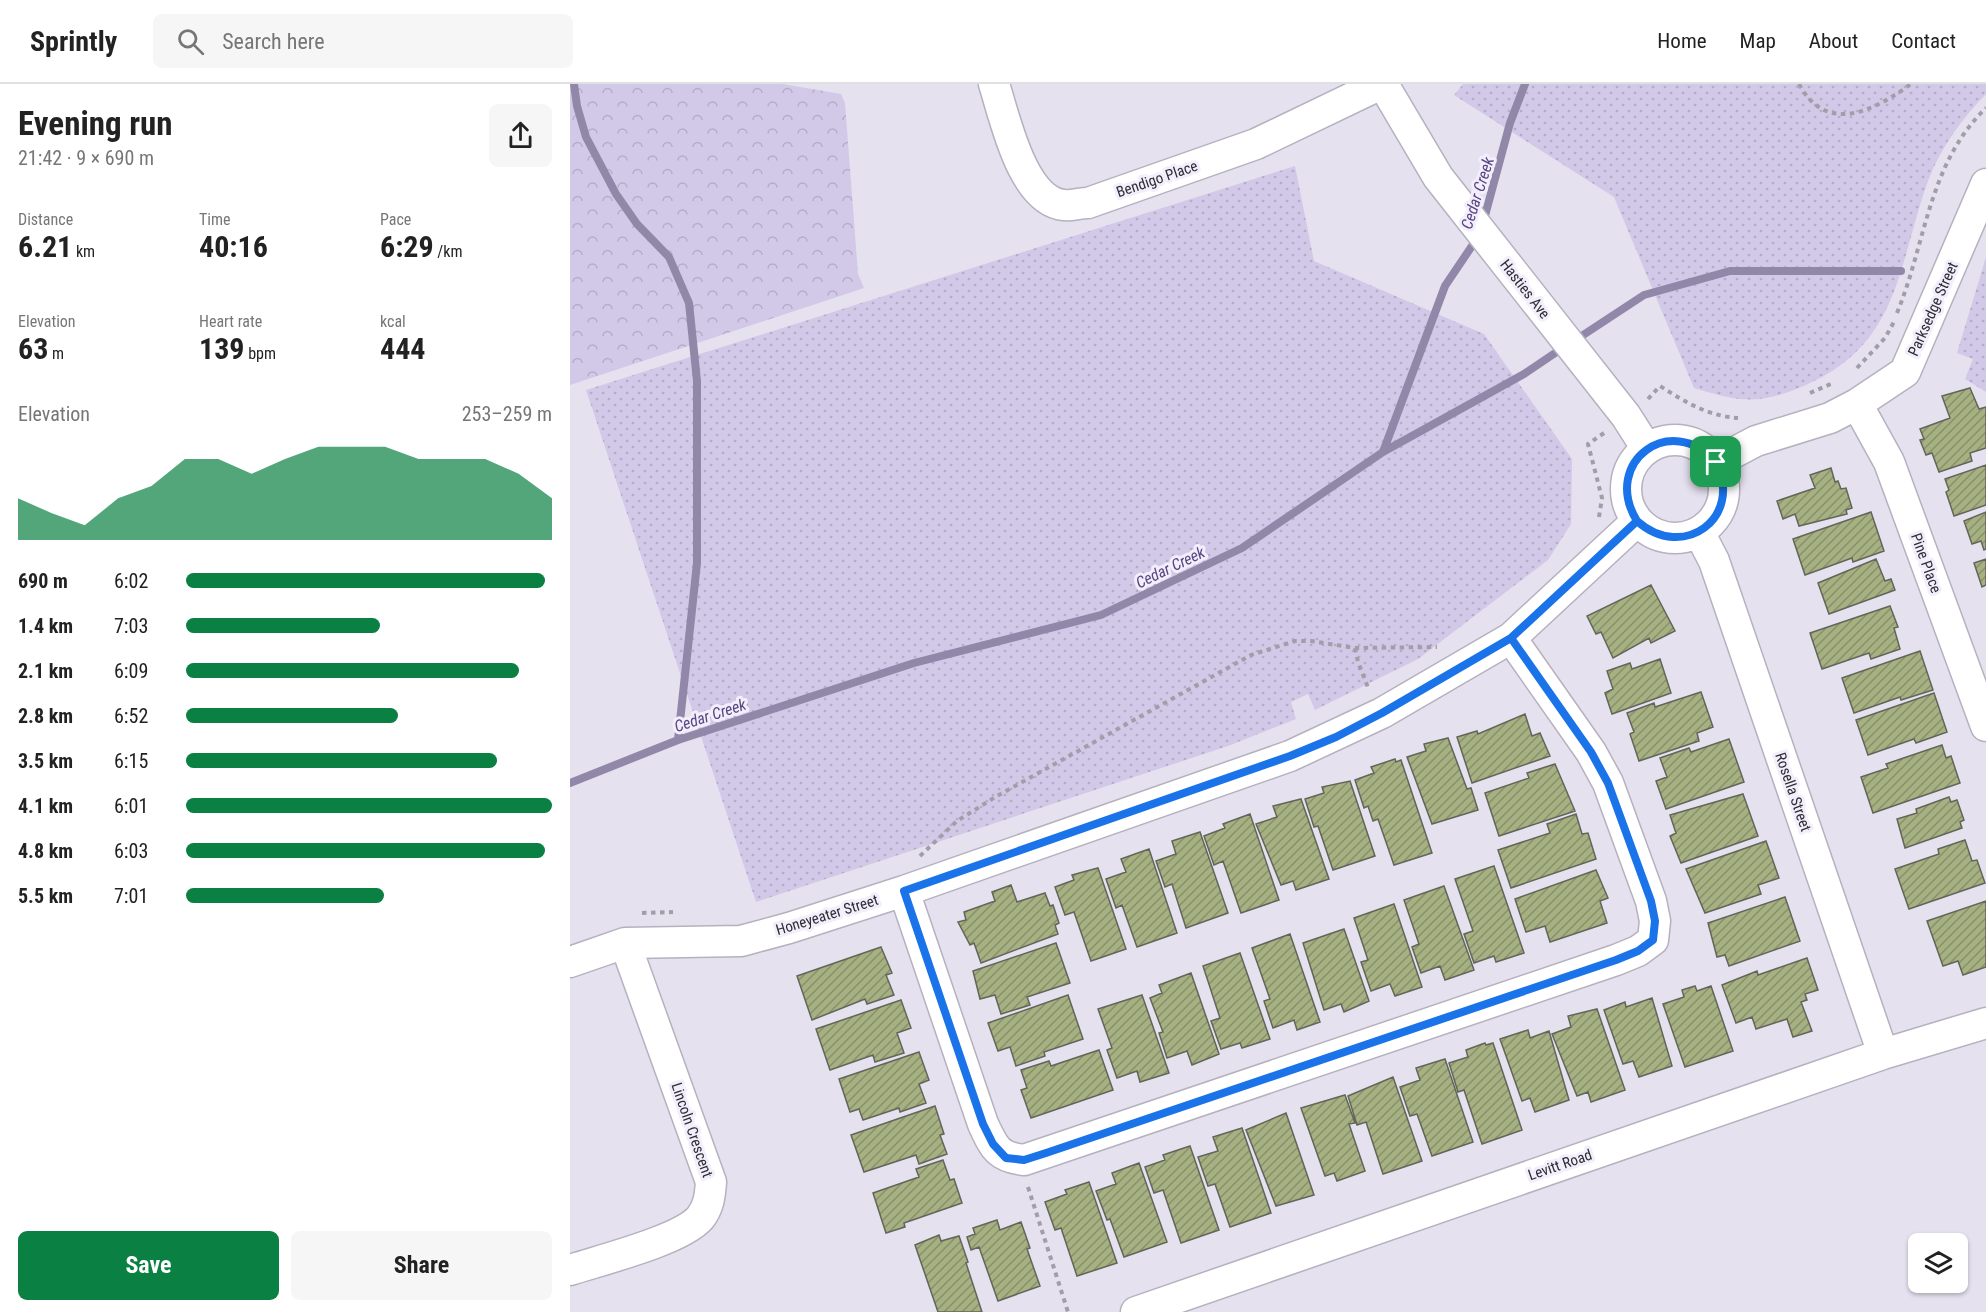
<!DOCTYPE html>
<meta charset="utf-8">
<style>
:root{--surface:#fff;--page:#f6f6f6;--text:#222;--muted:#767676;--line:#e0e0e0;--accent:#0b8043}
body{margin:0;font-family:"Roboto Condensed",sans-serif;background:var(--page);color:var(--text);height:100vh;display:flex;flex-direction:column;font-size:22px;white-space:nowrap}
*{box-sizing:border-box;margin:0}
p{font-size:20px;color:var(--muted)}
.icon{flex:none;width:33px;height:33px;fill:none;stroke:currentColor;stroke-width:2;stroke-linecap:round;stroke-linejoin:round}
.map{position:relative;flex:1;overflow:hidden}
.panel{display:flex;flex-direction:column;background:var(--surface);width:570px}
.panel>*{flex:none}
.tools{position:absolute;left:1338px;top:1149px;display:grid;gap:12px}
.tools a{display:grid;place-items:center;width:60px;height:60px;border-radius:9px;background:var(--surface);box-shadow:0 2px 4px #0004;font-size:30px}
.pin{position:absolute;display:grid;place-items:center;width:51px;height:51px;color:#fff;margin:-26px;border-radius:12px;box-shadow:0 3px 9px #0006}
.round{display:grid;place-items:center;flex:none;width:63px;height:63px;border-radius:9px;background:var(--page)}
.summary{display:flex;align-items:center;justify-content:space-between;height:102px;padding:0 18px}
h1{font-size:33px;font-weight:700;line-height:45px}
.metrics{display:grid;grid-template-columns:repeat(3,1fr);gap:9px;height:102px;padding:6px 18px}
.metrics div{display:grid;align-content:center}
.metrics b{font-size:30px;font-weight:700}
.metrics small{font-size:16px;font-weight:400}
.metrics p{font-size:16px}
.chart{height:168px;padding:12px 18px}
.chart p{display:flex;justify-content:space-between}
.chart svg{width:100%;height:108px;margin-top:6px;fill:var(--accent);opacity:.7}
.action{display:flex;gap:12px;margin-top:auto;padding:12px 18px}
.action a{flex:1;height:69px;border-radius:9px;background:var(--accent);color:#fff;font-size:24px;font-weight:700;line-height:69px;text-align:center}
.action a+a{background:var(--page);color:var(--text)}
ul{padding:0 18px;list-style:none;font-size:20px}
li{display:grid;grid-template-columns:96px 72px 1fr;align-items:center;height:45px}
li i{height:15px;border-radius:8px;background:var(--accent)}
header{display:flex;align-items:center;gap:36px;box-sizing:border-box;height:84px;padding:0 30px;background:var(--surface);border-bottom:2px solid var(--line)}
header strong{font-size:28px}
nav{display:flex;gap:33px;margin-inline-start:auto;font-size:21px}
.search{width:420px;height:54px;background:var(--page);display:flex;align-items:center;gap:15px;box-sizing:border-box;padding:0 21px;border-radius:9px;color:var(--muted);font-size:22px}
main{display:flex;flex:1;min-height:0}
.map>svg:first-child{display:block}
</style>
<header>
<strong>Sprintly</strong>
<div class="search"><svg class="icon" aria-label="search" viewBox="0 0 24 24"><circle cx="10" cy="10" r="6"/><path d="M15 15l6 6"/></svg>Search here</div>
<nav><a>Home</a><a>Map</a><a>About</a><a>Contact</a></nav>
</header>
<main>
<section class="panel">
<div class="summary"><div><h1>Evening run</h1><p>21:42 · 9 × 690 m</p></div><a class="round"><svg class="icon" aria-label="share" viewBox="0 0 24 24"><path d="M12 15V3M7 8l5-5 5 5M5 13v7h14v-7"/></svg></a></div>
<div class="metrics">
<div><p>Distance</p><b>6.21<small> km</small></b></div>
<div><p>Time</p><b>40:16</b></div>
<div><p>Pace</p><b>6:29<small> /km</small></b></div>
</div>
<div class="metrics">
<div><p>Elevation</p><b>63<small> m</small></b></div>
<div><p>Heart rate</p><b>139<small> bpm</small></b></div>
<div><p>kcal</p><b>444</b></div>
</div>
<div class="chart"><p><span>Elevation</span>253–259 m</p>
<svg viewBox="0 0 160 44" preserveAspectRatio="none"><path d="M0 44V27L10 33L20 38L30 27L40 22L50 11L60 11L70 17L80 11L90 6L100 6L110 6L120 11L130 11L140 11L150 17L160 27V44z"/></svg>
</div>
<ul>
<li><b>690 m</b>6:02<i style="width:98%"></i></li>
<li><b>1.4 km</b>7:03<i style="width:53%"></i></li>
<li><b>2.1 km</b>6:09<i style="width:91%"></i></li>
<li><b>2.8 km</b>6:52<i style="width:58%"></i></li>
<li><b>3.5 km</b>6:15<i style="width:85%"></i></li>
<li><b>4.1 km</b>6:01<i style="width:100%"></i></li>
<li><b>4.8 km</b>6:03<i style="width:98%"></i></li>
<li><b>5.5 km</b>7:01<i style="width:54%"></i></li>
</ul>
<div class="action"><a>Save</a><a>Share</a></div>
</section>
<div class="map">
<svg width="1416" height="1228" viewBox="0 0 1416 1228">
<defs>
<pattern id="forest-crowns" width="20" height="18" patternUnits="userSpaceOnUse" patternTransform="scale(1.5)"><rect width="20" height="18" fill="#d2c9e8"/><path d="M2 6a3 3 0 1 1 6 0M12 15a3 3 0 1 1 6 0" fill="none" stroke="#b5adc7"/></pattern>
<pattern id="park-dots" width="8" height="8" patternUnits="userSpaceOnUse" patternTransform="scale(1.5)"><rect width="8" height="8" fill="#d2c9e8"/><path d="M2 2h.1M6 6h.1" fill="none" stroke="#b5adc7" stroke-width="1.8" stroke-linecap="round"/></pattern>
<pattern id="building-hatch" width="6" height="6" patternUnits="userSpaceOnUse" patternTransform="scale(1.5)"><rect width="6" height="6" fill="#a6b182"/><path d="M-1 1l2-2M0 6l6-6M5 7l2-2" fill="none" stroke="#88906b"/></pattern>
</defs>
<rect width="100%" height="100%" fill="#e5e1ef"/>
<!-- forest -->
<path fill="url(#forest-crowns)" d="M0 0H213L271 10 275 19 288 190 294 204 0 301Z"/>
<!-- park -->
<path fill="url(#park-dots)" d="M893 0H1416V10C1391 36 1371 63 1358 97 1328 180 1330 259 1238 300 1191 321 1172 319 1124 304L1044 113 884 11Z
M725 82 744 177 914 250 1002 375 1001 440 978 476 848 575 745 626 738 610 721 618 726 635 658 662 186 818 16 306Z
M1416 173V308L1395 295 1403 275 1387 269Z"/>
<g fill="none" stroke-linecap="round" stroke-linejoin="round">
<!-- stream -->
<path stroke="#9187a9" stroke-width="8" d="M4 0 7 22 16 53 46 110 67 140 99 173 119 219 127 297V479L108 656
M913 139 940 39 955 0
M1004 257 1074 211 1160 187H1331
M813 368 954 290 994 263
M0 699 108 656 344 579 531 531 672 464 813 368 875 202 908 153"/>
</g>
<!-- building -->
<path fill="url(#building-hatch)" stroke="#626559" stroke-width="1.5" d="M1400 304 1409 325 1416 323V364L1400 369 1402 377 1369 388 1362 369 1356 371 1350 356 1354 355 1350 345 1380 334 1372 312Z
M1416 381V421L1384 432 1376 408 1379 406 1375 395Z
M1261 384 1265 398 1268 397 1271 405 1276 404 1282 424 1276 426 1277 430 1229 442 1225 430 1213 435 1207 417 1245 404 1240 391Z
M1301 428 1314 467 1283 478 1282 474 1235 491 1223 455Z
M1416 428V465L1414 466 1411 457 1402 460 1394 437Z
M1306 475 1315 497 1321 495 1325 506 1259 530 1248 499Z
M1416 475V501L1412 503 1404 479Z
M1081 501 1105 547 1081 559 1079 554 1043 574 1031 548 1026 550 1017 532Z
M1320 522 1328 543 1324 544 1330 565 1301 575 1299 569 1252 585 1240 549Z
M1350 567 1363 606 1331 616 1330 613 1284 629 1272 594Z
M1090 575 1101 609 1042 630 1035 609 1043 605 1037 587 1060 579 1062 585Z
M1131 608 1143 643 1127 649 1129 657 1069 677 1060 650 1064 648 1057 629 1084 619 1085 623Z
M1364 609 1377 648 1346 659 1344 655 1298 671 1286 636Z
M955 630 962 652 970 649 980 672 902 699 887 653 907 647 908 650Z
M878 654 897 705 901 704 908 726 862 740 837 673 856 667 854 660Z
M1159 655 1174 698 1096 725 1086 697 1097 693 1090 674 1119 664 1121 668Z
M1372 661 1376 674 1381 672 1390 699 1303 729 1291 693 1318 684 1316 680Z
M825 675 826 678 831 676 862 769 824 781 808 735 803 737 798 722 794 724 785 696 804 689 801 683Z
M985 680 1005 727 929 752 915 709 959 694 957 689Z
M780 697 805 772 763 786 748 742 744 743 735 715 754 709 752 703Z
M1173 710 1188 752 1111 779 1100 752 1106 749 1100 731Z
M1379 713 1381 718 1387 716 1394 736 1390 738 1392 744 1335 764 1327 735 1347 729 1346 725Z
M731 715 759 795 726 806 723 797 711 801 686 740 707 733 703 722Z
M680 730 709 816 671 829 653 777 644 781 634 752 655 744 653 740Z
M1006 730 1012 750 1018 749 1026 775 941 804 928 766 980 749 977 740Z
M630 748 658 829 616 844 602 800 595 803 586 777 606 770 602 757Z
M1395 756 1402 777 1407 776 1415 799 1339 825 1325 785 1369 770 1368 765Z
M1196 757 1209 794 1188 801 1191 810 1135 829 1116 785Z
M579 765 607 849 567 863 552 821 546 824 536 795 556 788 551 775Z
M924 782 954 869 926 878 924 872 904 879 894 850 903 847 885 795Z
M528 784 556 865 521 877 504 828 495 831 485 803 504 796 502 791Z
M1026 786 1038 814 1030 817 1037 839 980 858 975 842 956 848 945 815Z
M441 801 447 818 475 809 480 822 483 821 489 839 485 841 488 850 411 879 404 859 400 861 388 838 396 836 394 828 425 817 422 808Z
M874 802 904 886 875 896 870 882 851 889 842 863 849 860 834 816Z
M1215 813 1230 857 1159 882 1155 871 1147 873 1138 839Z
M1416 817V883L1393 891 1388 877 1373 882 1357 837Z
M824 820 852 903 825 912 820 900 801 907 791 878 798 876 784 834Z
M774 845 799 917 774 928 771 920 754 926 733 859Z
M720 850 750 938 727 946 724 936 703 944 694 917 700 915 682 864Z
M486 859 500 899 457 913 460 921 431 930 425 911 410 915 403 887Z
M311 863 322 889 316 891 324 911 297 920 295 915 242 936 227 892Z
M670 869 700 955 672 964 670 959 651 965 641 937 650 934 633 882Z
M1237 874 1248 906 1235 910 1237 916 1231 918 1242 947 1223 953 1217 935 1186 945 1182 933 1166 939 1152 901 1187 887 1188 891Z
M621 889 649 970 622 981 617 967 597 974 589 949 593 948 580 914 592 909 589 901Z
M1125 902 1127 907 1141 902 1163 967 1115 983 1093 920 1114 913 1112 906Z
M498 911 513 955 474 968 475 972 446 982 440 963 428 967 418 939Z
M572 911 599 989 570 998 567 987 547 994 537 966 542 964 528 925Z
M1082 914 1102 982 1069 993 1063 977 1053 980 1034 926 1055 918 1056 923Z
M331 916 341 944 327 949 334 969 305 978 303 971 260 986 246 945Z
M1027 925 1055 1006 1021 1018 1018 1008 1007 1012 982 950 1001 943 998 932Z
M958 946 960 954 979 947 999 1016 965 1028 960 1014 952 1017 930 955Z
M915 959 916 961 923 959 952 1046 912 1060 894 1006 888 1008 879 979 898 973 896 966Z
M529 966 543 1006 461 1034 451 1006 457 1004 451 986 479 977 481 982Z
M349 968 359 996 349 1000 356 1019 330 1028 329 1024 293 1036 289 1025 280 1028 269 995Z
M875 975 903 1058 862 1072 847 1030 840 1032 830 1003 850 996 846 984Z
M823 993 852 1077 813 1090 796 1038 787 1041 778 1012Z
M775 1011 785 1039 779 1040 795 1087 767 1097 764 1089 755 1092 731 1024Z
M365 1022 374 1050 370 1051 377 1070 349 1080 346 1071 294 1088 281 1051Z
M716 1029 744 1111 706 1122 676 1046Z
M672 1044 701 1129 660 1143 645 1100 638 1102 628 1073 648 1067 643 1053Z
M620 1062 649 1146 611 1159 593 1106 584 1109 575 1083 595 1076 593 1071Z
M373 1076 380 1096 384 1095 392 1119 334 1139 335 1143 316 1149 303 1109 349 1093 346 1085Z
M569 1079 597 1158 554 1173 540 1135 537 1136 526 1107 546 1100 542 1089Z
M519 1098 547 1179 507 1192 491 1144 485 1146 475 1118 497 1110 495 1106Z
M427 1136 430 1146 451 1138 460 1164 457 1165 470 1202 428 1217 409 1163 401 1166 397 1153 405 1150 403 1144Z
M369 1151 371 1157 389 1152 398 1178 396 1179 412 1228H368L345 1161Z"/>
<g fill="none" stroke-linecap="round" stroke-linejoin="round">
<!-- minor casing -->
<g stroke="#b5b1bf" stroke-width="33">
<path id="minor" d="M424 0C435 34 452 117 494 121 501 122 510 119 518 119L686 60 811 0
M813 0 868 93 1056 332 1077 365
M1287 320 1319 378 1416 642
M1056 405a49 49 0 1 1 98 0a49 49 0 1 1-98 0Z
M1146 378 1186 357 1260 334 1287 320 1335 288 1416 100
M1129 448 1144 477 1313 970
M334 807 413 1040C424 1063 427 1073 454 1076L1046 876 1068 867 1083 856 1085 837 1081 817 1038 699 1021 668 941 554
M0 878 55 859 171 857 219 844 334 807 720 672 812 629 941 554 1067 437
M0 1186C31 1176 111 1156 130 1134 139 1123 140 1111 141 1098L55 859
M566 1228 1313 970 1416 939"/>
</g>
<!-- path -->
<path stroke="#a19ea8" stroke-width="4" stroke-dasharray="4.5 4.5" stroke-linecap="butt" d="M1229 0C1257 52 1305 26 1341 0
M1327 229C1356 159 1358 80 1416 24
M1287 284 1315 254 1325 236
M1240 309 1263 299
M1078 315 1090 302C1115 318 1138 332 1168 334
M1029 433 1032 414 1018 360 1034 349
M785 564 788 578 799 606
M350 772 387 737 427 712 681 571 725 557H741L785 564 867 563
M72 829 103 828
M458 1103 498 1228"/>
<!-- minor -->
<use href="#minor" stroke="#fff" stroke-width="30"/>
</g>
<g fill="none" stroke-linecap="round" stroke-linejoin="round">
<!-- route casing -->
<g stroke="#fff" stroke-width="12">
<path id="route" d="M1146 378C1101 327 1031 378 1067 437L941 554 812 629 766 653 720 672 334 807 413 1040 423 1060 436 1074 454 1076 476 1069 1046 876 1068 867 1083 856 1085 837 1081 817 1038 699 1021 668 941 554 1067 437C1113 478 1174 434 1146 378"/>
</g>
<!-- route -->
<use href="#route" stroke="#1a73e8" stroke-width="8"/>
</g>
<g text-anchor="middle" stroke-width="6" stroke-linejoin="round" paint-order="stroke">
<!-- street labels -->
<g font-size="15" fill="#2d2c31" stroke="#f2eefc">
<text transform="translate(587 95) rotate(-19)" y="5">Bendigo Place</text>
<text transform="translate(955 205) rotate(52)" y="5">Hasties Ave</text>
<text transform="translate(1363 225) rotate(-66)" y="5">Parksedge Street</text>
<text transform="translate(1356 479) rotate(70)" y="5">Pine Place</text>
<text transform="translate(1223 708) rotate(71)" y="5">Rosella Street</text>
<text transform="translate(257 831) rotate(-17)" y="5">Honeyeater Street</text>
<text transform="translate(122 1046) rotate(71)" y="5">Lincoln Crescent</text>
<text transform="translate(990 1081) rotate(-19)" y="5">Levitt Road</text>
</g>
<!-- water labels -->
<g font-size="16" font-style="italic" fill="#59447f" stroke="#f2eefc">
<text transform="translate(907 109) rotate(-72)" y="6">Cedar Creek</text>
<text transform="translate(600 483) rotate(-26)" y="6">Cedar Creek</text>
<text transform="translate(140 631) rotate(-18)" y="6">Cedar Creek</text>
</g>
</g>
</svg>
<div class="tools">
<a><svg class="icon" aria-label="layers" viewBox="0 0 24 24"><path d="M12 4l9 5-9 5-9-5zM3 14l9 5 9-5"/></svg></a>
</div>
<div class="pin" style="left:1146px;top:378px;background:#1e9e55"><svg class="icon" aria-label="arrive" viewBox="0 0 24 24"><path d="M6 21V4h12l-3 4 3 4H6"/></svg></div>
</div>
</main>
